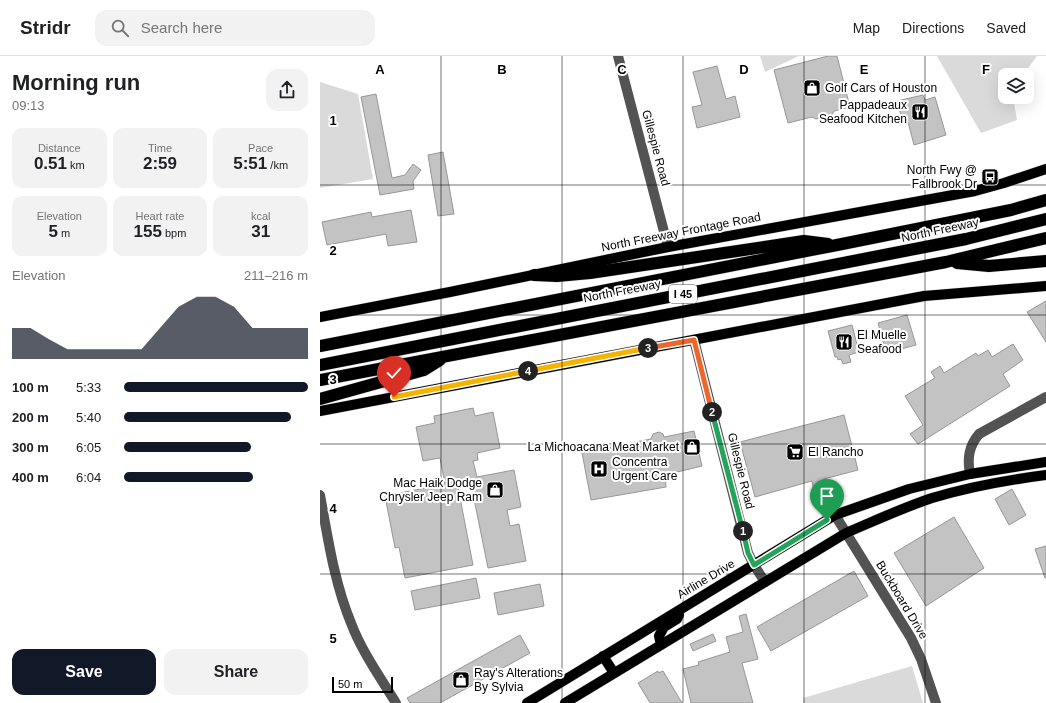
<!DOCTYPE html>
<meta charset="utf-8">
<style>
:root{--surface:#fff;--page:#f2f2f2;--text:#202124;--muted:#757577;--line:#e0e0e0;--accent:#111827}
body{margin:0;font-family:Helvetica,sans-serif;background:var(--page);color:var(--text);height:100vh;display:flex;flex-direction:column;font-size:15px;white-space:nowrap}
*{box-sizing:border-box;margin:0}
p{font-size:13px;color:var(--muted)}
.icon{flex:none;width:22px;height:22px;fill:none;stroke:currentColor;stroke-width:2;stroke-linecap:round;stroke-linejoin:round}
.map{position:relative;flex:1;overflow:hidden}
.details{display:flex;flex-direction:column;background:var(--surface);width:320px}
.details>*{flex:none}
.controls{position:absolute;left:678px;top:12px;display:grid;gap:8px}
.controls a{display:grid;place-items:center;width:36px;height:36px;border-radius:8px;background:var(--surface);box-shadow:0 4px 16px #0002;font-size:20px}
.scale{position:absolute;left:12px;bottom:10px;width:61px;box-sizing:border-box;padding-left:4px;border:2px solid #000;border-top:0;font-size:11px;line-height:14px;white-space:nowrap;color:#000;-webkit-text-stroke:3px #fff;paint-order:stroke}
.pin{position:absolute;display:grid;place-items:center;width:34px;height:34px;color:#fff;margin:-41px -17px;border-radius:50% 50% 50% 0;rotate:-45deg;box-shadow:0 0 4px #0007}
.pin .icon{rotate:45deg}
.km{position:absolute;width:20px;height:20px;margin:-10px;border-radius:50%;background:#222;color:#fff;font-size:11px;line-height:20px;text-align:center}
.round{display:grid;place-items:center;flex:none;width:42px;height:42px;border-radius:12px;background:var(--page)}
.headline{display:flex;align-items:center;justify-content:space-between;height:68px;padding:0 12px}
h1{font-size:22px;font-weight:700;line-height:30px}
.metrics{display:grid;grid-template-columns:repeat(3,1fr);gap:6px;height:68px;padding:4px 12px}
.metrics div{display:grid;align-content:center;border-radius:10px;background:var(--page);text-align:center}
.metrics b{font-size:17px;font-weight:700}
.metrics small{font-size:11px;font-weight:400}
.metrics p{font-size:11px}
.chart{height:112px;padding:8px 12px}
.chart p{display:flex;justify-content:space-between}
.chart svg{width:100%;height:72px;margin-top:4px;fill:var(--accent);opacity:.7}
.cta{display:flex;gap:8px;margin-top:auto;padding:8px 12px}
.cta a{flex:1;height:46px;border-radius:12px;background:var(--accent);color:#fff;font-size:16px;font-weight:700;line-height:46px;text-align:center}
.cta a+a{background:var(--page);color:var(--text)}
ul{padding:0 12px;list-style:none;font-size:13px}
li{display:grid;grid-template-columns:64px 48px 1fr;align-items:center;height:30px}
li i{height:10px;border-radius:5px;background:var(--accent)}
header{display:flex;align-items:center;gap:24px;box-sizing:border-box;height:56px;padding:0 20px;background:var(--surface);border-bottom:1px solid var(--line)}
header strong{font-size:19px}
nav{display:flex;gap:22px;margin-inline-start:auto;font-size:14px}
.search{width:280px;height:36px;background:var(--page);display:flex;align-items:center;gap:10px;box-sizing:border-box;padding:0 14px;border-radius:12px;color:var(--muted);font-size:15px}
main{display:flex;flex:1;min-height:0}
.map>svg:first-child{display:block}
</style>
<header>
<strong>Stridr</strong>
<div class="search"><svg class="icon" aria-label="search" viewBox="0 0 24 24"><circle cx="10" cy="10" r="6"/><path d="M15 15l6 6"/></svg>Search here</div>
<nav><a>Map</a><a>Directions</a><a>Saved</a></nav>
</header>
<main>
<section class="details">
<div class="headline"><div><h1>Morning run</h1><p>09:13</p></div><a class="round"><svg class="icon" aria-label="share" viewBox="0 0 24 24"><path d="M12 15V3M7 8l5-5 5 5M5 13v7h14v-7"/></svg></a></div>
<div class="metrics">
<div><p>Distance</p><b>0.51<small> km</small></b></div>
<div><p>Time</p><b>2:59</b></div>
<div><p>Pace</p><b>5:51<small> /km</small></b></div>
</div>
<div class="metrics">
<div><p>Elevation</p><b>5<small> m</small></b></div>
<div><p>Heart rate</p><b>155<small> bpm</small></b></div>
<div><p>kcal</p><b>31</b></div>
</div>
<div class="chart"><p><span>Elevation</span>211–216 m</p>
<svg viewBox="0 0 160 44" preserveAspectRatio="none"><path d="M0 44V25L10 25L20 32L30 38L40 38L50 38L60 38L70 38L80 25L90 12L100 6L110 6L120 12L130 25L140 25L150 25L160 25V44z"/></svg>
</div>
<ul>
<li><b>100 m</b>5:33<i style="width:100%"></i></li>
<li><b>200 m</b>5:40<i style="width:91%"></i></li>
<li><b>300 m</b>6:05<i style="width:69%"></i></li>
<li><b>400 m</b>6:04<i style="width:70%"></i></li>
</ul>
<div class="cta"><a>Save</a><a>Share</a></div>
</section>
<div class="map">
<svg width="726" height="647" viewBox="0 0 726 647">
<rect width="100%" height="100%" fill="#fff"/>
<!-- green -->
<path fill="#dadada" d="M440 0H479L445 16Z
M617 0H717L703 19H685V41H693L697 64 661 77Z
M0 26 38 38 53 123 0 132Z
M592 610 603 647H483V642Z"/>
<!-- building -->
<path fill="#c3c3c3" stroke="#979797" d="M508 0H517L530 51 514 55 512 59 496 63 492 61 468 67 454 14Z
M397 10 406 43 415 40 420 61 377 72 372 51 382 49 373 16Z
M56 38 72 122 85 119 93 108 101 114 93 125 94 133 60 139 41 41Z
M603 39 605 44 615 41 626 79 594 89 588 66 583 67 577 45Z
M123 96 134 158 118 160 108 99Z
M91 154 97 186 68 190 66 178 7 189 2 166 51 156 52 161Z
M726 245V286L707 256Z
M587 259 596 289 566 297 558 267Z
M532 269 539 296 529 299 531 306 523 308 521 303 518 304 517 301H515L508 275Z
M693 288 703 304 683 318 690 330 598 388 590 378 603 369 585 340 615 322 611 316 620 310 624 317 656 297 658 300 668 294 672 301Z
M153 352 155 360 173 356 180 392 157 397 158 404 153 405 157 421 194 414 201 451 187 454 190 470 199 468 206 505 168 512 150 423 137 426 153 509 85 522 79 491 75 492 65 440 125 428 120 402 103 405 96 371 115 367 114 360Z
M524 359 538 414 504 423 507 433 494 436 492 425 435 441 420 386Z
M374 375 382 410 345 419 346 431 271 444 262 397 331 383 333 378 339 376 343 378 344 381Z
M692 433 706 459 689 469 675 443Z
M634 461 664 512 606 550 574 497Z
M726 490V522H725L715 493Z
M534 515 548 540 451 595 437 571Z
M156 522 160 542 95 554 91 535Z
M220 528 224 550 178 559 174 537Z
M426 558 438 603 422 607 433 647H371L363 613 379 609 378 606 410 596 406 581 423 576 419 560Z
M393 578 396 585 373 595 370 588Z
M200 579 210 597 120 647H90L87 642Z
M338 615V617L343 615 362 647H330L318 627Z"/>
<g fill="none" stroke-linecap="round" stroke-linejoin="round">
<!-- major casing -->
<g stroke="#dbdbdb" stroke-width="11">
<path id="major" d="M0 261 130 236 348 191 655 135 684 127 726 113
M0 355 604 240 726 230
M341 589 339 580 344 571 357 563 359 559
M283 600 294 617
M207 647 515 459 589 433 650 418 726 406
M245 647 526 477C554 465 582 452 612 442 649 431 687 424 726 419"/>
</g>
<!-- highway casing -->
<g stroke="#dbdbdb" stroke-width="13">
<path id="highway" d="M637 207 669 210 726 205
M214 219 237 220 270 217 484 185 508 188
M0 290 517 189 691 154 726 144
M0 309 646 183 726 163
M0 324 626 206 726 182
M0 343 104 314 120 304"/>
</g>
<!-- minor -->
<path stroke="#535353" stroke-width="10" d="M298 0 348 191
M374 284 428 497 434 509 445 526
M650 418C647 402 649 390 659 378L726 341
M0 439C8 482 14 526 31 567 42 596 60 621 76 647
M515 459 591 582 601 603 616 647"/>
<!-- major -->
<use href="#major" stroke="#000" stroke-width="10"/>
<!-- highway -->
<use href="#highway" stroke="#000" stroke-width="12"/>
</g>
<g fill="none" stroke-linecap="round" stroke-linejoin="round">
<!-- split-1 casing -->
<g stroke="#fff" stroke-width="8">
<path id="split-1" d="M423 475 428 497 434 509 507 464"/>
</g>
<!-- split-2 casing -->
<g stroke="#fff" stroke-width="8">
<path id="split-2" d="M392 356 423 475"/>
</g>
<!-- split-3 casing -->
<g stroke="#fff" stroke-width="8">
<path id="split-3" d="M328 292 374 284 392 356"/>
</g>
<!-- split-4 casing -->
<g stroke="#fff" stroke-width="8">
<path id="split-4" d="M208 315 328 292"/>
</g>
<!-- split-5 casing -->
<g stroke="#fff" stroke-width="8">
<path id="split-5" d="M74 341 208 315"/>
</g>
<!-- split-1 -->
<use href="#split-1" stroke="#22a559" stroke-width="5"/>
<!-- split-2 -->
<use href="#split-2" stroke="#22a559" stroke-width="5"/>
<!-- split-3 -->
<use href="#split-3" stroke="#f0652b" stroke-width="5"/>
<!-- split-4 -->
<use href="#split-4" stroke="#f5b400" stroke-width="5"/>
<!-- split-5 -->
<use href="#split-5" stroke="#f5b400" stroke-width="5"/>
</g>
<!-- grid -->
<path fill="none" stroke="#000" stroke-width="1" stroke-opacity="0.55" d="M121 0V647M242 0V647M363 0V647M484 0V647M605 0V647M0 129H726M0 259H726M0 388H726M0 518H726"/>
<!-- icons -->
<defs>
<g id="shop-square" transform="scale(0.9)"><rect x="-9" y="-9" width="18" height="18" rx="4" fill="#000" stroke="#fff"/><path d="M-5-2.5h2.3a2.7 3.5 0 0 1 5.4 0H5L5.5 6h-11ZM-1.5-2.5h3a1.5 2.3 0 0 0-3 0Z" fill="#fff"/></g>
<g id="restaurant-square" transform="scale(0.9)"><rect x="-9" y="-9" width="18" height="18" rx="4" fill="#000" stroke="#fff"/><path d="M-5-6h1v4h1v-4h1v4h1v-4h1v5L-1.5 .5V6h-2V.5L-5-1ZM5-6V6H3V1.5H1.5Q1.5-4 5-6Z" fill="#fff"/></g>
<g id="bus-square" transform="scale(0.9)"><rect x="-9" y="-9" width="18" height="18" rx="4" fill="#000" stroke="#fff"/><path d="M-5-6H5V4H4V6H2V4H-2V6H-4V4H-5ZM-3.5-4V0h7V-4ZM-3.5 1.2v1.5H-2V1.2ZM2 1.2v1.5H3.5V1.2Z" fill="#fff"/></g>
<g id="supermarket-square" transform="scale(0.9)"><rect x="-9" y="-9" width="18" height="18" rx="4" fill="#000" stroke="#fff"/><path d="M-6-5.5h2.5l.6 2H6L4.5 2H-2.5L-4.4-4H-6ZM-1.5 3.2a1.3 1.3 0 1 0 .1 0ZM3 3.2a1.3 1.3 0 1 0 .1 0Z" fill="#fff"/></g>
<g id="hospital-square" transform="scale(0.9)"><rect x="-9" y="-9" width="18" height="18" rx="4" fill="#000" stroke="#fff"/><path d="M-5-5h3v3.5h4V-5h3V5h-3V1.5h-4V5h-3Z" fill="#fff"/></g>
</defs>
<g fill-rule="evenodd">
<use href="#shop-square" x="492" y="32"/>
<use href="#restaurant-square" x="600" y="56"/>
<use href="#bus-square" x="670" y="121"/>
<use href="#restaurant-square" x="524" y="286"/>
<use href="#shop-square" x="372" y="391"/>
<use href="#supermarket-square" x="475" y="396"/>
<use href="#hospital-square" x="279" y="413"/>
<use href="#shop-square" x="175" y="434"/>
<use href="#shop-square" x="141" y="624"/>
</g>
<g text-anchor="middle" stroke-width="4" stroke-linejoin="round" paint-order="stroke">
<!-- shield labels -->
<rect fill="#fff" stroke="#4c4c4c" stroke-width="1" x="349" y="229" width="28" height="18" rx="3"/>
<g font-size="11" font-weight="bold" fill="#000">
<text x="363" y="242">I 45</text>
</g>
<!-- poi labels -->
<g font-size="12" fill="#000" stroke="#fff" text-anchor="start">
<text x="505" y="36">Golf Cars of Houston</text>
<text x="587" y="53" text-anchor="end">Pappadeaux<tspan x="587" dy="14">Seafood Kitchen</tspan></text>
<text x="657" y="118" text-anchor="end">North Fwy @<tspan x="657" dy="14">Fallbrook Dr</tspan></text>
<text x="537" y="283">El Muelle<tspan x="537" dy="14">Seafood</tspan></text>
<text x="359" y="395" text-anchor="end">La Michoacana Meat Market</text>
<text x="488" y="400">El Rancho</text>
<text x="292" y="410">Concentra<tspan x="292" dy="14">Urgent Care</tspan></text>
<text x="162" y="431" text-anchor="end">Mac Haik Dodge<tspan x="162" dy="14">Chrysler Jeep Ram</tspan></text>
<text x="154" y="621">Ray's Alterations<tspan x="154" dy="14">By Sylvia</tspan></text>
</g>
<!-- street labels -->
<g font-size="12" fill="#000" stroke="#fff">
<text transform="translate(336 92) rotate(75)" y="4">Gillespie Road</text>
<text transform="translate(620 174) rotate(-12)" y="4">North Freeway</text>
<text transform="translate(361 176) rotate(-11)" y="4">North Freeway Frontage Road</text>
<text transform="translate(302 235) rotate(-11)" y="4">North Freeway</text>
<text transform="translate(421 415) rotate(76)" y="4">Gillespie Road</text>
<text transform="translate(386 523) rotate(-31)" y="4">Airline Drive</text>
<text transform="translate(582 544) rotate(59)" y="4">Buckboard Drive</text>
</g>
</g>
<g font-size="13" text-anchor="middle" font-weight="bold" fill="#000" stroke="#fff" stroke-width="4" stroke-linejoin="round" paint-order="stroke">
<text x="60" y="18">A</text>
<text x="182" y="18">B</text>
<text x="302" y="18">C</text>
<text x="424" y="18">D</text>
<text x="544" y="18">E</text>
<text x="666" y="18">F</text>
<text x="13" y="69">1</text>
<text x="13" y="199">2</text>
<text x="13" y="328">3</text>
<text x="13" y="457">4</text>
<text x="13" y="587">5</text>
</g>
</svg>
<div class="controls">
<a><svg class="icon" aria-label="layers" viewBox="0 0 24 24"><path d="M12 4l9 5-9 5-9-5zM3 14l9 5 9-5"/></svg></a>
</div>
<div class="scale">50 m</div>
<div class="pin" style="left:507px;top:464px;background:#1e9e55"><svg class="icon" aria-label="arrive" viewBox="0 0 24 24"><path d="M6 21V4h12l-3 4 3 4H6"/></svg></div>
<div class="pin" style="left:74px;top:341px;background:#d93025"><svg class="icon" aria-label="check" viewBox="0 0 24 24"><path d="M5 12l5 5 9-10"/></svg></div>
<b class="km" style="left:423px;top:475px">1</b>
<b class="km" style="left:392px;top:356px">2</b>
<b class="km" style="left:328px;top:292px">3</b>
<b class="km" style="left:208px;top:315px">4</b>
</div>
</main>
